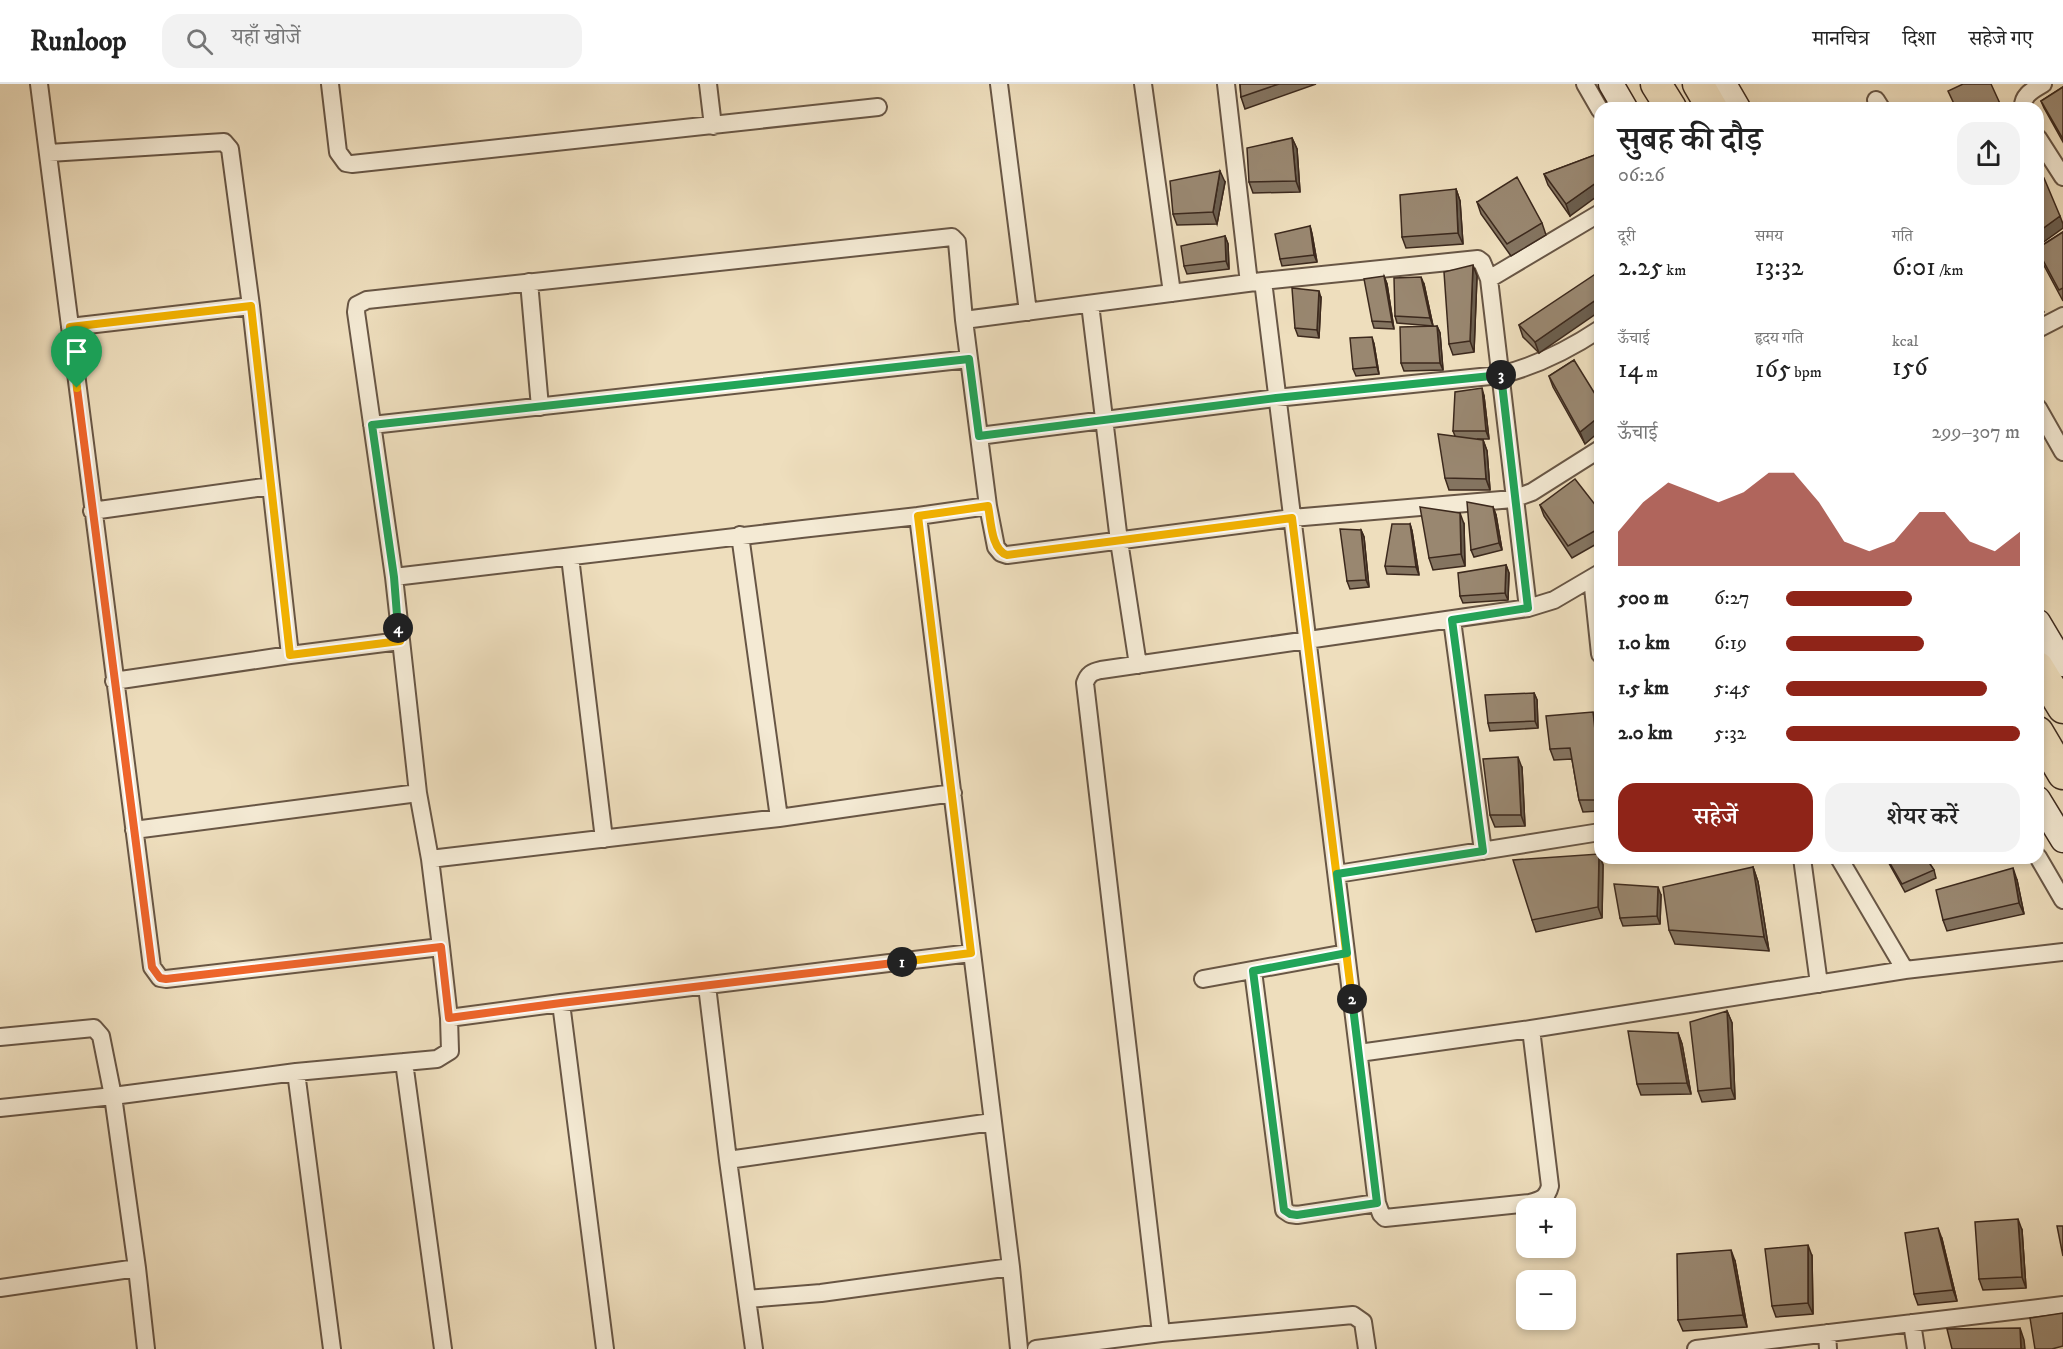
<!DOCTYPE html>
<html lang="hi">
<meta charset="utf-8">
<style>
:root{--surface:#fff;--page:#f2f2f2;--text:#222;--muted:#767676;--line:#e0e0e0;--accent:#8f2418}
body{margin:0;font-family:"IM FELL DW Pica","Noto Serif Devanagari",serif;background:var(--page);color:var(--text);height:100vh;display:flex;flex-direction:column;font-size:22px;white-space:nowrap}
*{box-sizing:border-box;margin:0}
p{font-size:20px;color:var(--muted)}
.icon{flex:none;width:33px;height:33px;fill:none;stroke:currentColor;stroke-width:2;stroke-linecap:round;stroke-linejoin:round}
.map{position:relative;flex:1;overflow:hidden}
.sheet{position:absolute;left:1594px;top:18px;width:450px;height:762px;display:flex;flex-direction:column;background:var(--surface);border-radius:18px;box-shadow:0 3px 9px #0003}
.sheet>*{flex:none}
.buttons{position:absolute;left:1516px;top:1114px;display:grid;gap:12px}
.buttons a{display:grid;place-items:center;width:60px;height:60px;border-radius:12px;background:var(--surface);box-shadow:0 3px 9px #0003;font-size:30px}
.pin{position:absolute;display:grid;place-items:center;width:51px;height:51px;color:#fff;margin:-62px -26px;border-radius:50% 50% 50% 0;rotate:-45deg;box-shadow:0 0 6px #0007}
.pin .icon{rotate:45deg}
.km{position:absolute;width:30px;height:30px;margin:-15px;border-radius:50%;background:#222;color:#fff;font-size:16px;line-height:30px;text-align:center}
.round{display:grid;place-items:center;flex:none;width:63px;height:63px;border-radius:18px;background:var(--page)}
.head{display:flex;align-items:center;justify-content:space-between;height:102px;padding:0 24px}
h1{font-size:33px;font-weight:600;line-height:45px}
.figures{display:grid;grid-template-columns:repeat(3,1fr);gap:9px;height:102px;padding:6px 24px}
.figures div{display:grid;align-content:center}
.figures b{font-size:26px;font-weight:600}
.figures small{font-size:16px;font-weight:400}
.figures p{font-size:16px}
.chart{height:168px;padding:12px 24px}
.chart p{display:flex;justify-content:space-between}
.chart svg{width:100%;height:108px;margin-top:6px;fill:var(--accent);opacity:.7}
.cta{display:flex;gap:12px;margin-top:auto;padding:12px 24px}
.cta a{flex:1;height:69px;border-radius:18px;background:var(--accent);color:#fff;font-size:24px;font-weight:600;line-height:69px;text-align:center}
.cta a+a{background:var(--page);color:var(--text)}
ul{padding:0 24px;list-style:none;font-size:20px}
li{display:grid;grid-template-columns:96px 72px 1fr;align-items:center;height:45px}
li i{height:15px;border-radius:8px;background:var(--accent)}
header{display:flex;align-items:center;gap:36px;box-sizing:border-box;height:84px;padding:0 30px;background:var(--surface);border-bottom:2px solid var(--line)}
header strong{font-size:28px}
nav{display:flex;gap:33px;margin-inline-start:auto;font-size:21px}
.search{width:420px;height:54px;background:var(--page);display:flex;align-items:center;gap:15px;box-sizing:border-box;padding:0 21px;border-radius:18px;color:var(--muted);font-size:22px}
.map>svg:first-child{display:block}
</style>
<header>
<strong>Runloop</strong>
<div class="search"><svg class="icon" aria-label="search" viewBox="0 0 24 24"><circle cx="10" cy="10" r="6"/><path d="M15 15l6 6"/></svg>यहाँ खोजें</div>
<nav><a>मानचित्र</a><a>दिशा</a><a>सहेजे गए</a></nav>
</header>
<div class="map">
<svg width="2063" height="1265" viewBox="0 0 2063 1265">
<rect width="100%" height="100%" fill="#eedebd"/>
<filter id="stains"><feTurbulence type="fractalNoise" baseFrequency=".00333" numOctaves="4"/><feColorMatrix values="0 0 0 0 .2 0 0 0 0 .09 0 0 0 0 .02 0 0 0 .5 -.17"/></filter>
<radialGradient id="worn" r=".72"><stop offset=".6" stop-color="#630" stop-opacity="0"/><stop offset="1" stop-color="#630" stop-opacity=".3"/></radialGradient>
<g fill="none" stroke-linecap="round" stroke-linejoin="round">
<!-- street casing -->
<g stroke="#685645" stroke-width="20">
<path id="street" d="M39 0 152 883 160 894 166 895 441 863 430 775 418 709 394 493
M330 0 338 68 346 79 352 80 878 23
M708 0 713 42
M999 0 1028 228
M1143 0 1172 209
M1226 0 1249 199
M1585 0 1600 26
M1876 16 1881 24
M2023 24C2022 11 2033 6 2043 0
M2038 54 2063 93
M49 69 224 58 230 65 251 222 290 571
M1489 195 1600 129
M1263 197 1377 1119 1381 1130 1385 1134 1530 1119C1541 1116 1547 1114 1550 1102L1531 945
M529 198 540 323
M1090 220 1119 457 1138 581
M964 236 1263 197 1478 175 1482 178 1489 195 1528 524
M70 243 251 222
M2038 245 2063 232
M2038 324 2063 368
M372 341 969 275
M979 352 1276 314 1500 291C1536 282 1570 265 1600 245
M92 427 271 402
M918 432 988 422
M740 451 779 734
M570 473 604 755
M1592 494 1600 570
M1452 536 1483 767
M114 597 290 571 400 557
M134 746 418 709
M2038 773 2063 816
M1802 774 1819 900
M1839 774 1905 886
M430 775 779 734 953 709
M1337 790 1600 748
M1253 887 1284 1126 1290 1130 1297 1131 1377 1119
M1203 895 1346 869
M707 902 728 1076 747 1215 821 1209 1011 1183
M561 919 605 1265
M449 934 561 919 971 869
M0 953 94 944 101 952 113 1012 137 1184 146 1265
M1359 969 1531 945 1905 886 2063 868
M404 978 443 1265
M296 988 332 1265
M0 1024 113 1012 296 988 437 975 450 967 449 934 441 863
M728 1076 992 1038
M0 1204 137 1184
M747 1215 754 1265
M1912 1239 1916 1265
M1161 1249 1085 599C1088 590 1092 588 1101 586L1528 524 1554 516 1600 489
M1827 1249 1828 1265
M1019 1265 1011 1183 918 432C743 451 568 473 394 493L356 228 357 221 367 216 952 153 957 158 964 236 988 422 996 463 1001 469 1007 471 1292 434 1513 415 1532 408 1600 365
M1036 1265 1161 1249 1353 1231 1363 1238 1367 1265
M1696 1265 2063 1221"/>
</g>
<!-- secondary casing -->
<g stroke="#3c291d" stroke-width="27">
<path id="secondary" d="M1611 0 1625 24
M1724 0 1738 24
M2038 538 2063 580
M2038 715 2063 756"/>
</g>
<!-- highway casing -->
<g stroke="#3c291d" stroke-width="33">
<path id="highway" d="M1656 0 1671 24
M1698 0 1712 24
M2038 583 2063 624
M2038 648 2063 690"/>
</g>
<!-- street -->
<use href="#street" stroke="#f4ead4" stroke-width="16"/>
<!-- secondary -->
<use href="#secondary" stroke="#f4ead4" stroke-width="24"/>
<!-- highway -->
<use href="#highway" stroke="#eedebd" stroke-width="30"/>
</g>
<!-- wall -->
<path fill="#847460" stroke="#3c291d" stroke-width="1.5" d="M1240 0H1316L1245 25 1241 13Z
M2063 3V58L2044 24 2041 17Z
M1292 54 1297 65 1300 108 1253 109 1249 98Z
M1600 69 1570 132 1548 101 1544 90Z
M1225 98 1217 140 1177 141 1173 130Z
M1456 105 1460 117 1463 160 1406 164 1402 153Z
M1477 118 1542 139 1546 151 1511 172 1481 130Z
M1310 142 1312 150 1317 178 1282 182 1280 175Z
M2063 148V217L2041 176 2038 168V164Z
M1225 152 1228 160 1229 185 1187 190 1184 182Z
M1384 192 1387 200 1394 245 1374 244 1372 237Z
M1477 192 1474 268 1453 271 1449 260Z
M1600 193 1539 269 1523 253 1519 241Z
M1424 200 1433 242 1397 239 1395 232Z
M1321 214 1319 254 1298 252 1295 244Z
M2038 217 2044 228 2038 231Z
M1437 242 1440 249 1443 286 1404 287 1401 279Z
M1374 260 1379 290 1356 292 1353 285Z
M1574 276 1585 360 1553 303 1549 292Z
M1484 312 1489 355H1477L1483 356 1487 367 1490 406H1449L1445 394 1455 352 1453 347Z
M1540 421 1600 427V458L1572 474 1544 432Z
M1493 423 1496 431 1502 466 1474 473 1471 466Z
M1410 440 1412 447 1419 491 1387 490 1385 482Z
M1464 440 1465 482 1433 486 1429 474Z
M1361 446 1364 453 1369 503 1350 505 1347 497Z
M1506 481 1509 489 1508 516 1463 519 1460 512Z
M1534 609 1537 616 1538 644 1490 647 1488 639Z
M1597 639 1600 670V727L1583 728 1579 716 1572 675 1554 676 1550 665Z
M1522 684 1525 742 1495 743 1490 731Z
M1599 770 1603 781 1602 834 1536 848 1532 836Z
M1886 774H1926L1934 786 1936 794 1905 808Z
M1753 783 1758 798 1769 867 1675 860 1669 846Z
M2017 796 2024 830 1947 847 1943 836Z
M1661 811 1660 840 1623 842 1620 834Z
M1727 927 1732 939 1735 1015 1702 1018 1698 1007Z
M1678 949 1682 960 1691 1010 1641 1011 1637 1000Z
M2022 1146 2026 1204 1983 1206 1979 1195Z
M1942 1155 1957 1217 1918 1221 1914 1210Z
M1812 1172 1813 1230 1776 1233 1772 1222Z
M1735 1177 1747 1243 1683 1247 1678 1236Z"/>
<!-- shaded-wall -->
<path fill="#6b5e4e" stroke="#3c291d" stroke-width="1.5" d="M1292 54 1297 65 1300 108 1296 97Z
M1220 87 1225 98 1217 140 1213 128Z
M1600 96V110L1570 132 1566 120Z
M1456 105 1460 117 1463 160 1458 149Z
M2060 132 2063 140V144L2038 162V148Z
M1310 142 1312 150 1317 178 1314 171Z
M1225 152 1228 160 1229 185 1226 177Z
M1473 181 1477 192 1474 268 1470 257Z
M1384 192 1387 200 1394 245 1392 238Z
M1421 193 1424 200 1433 242 1430 234Z
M1319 207 1321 214 1319 254 1317 246Z
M1600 213V227L1539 269 1535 258Z
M1437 242 1440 249 1443 286 1440 279Z
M1372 253 1374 260 1379 290 1377 283Z
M1482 304 1484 312 1489 355 1486 347Z
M1600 332V347L1585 360 1580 348Z
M1483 356 1487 367 1490 406 1486 395Z
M1493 423 1496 431 1502 466 1499 459Z
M1460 429 1464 440 1465 482 1461 470Z
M1410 440 1412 447 1419 491 1416 483Z
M1361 446 1364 453 1369 503 1366 496Z
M1506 481 1509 489 1508 516 1505 509Z
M1534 609 1537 616 1538 644 1535 637Z
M1593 628 1597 639 1600 670V692Z
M1518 673 1522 684 1525 742 1521 731Z
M1599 770 1603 781 1602 834 1598 823Z
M1753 783 1758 798 1769 867 1764 853Z
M2013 784 2017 796 2024 830 2019 819Z
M1658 803 1661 811 1660 840 1657 832Z
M1727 927 1732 939 1735 1015 1731 1004Z
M1678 949 1682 960 1691 1010 1687 999Z
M2018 1135 2022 1146 2026 1204 2022 1193Z
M1938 1144 1942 1155 1957 1217 1953 1206Z
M1808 1161 1812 1172 1813 1230 1808 1219Z
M1731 1166 1735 1177 1747 1243 1743 1231Z
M2020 1244 2024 1256 2025 1265H2021Z"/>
<!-- building -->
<path fill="#998770" stroke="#3c291d" stroke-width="1.5" d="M1240 0H1279L1241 13Z
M1963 0H1991L2002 24H1956L1948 7Z
M2063 3V55L2041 17Z
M1292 54 1296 97 1249 98 1247 64Z
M1600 69V96L1566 120 1544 90Z
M1220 87 1213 128 1173 130 1170 97Z
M1517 93 1542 139 1507 160 1477 118Z
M2044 94 2060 132 2038 148V97Z
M1456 105 1458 149 1402 153 1400 111Z
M1310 142 1314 171 1280 175 1275 150Z
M2063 148V204L2059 206 2038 167V164Z
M1225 152 1226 177 1184 182 1181 162Z
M1473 181 1470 257 1449 260 1444 188Z
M1597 189 1600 193V213L1535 258 1519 241Z
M1384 192 1392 238 1372 237 1364 195Z
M1421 193 1430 234 1395 232 1394 194Z
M1292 204 1319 207 1317 246 1295 244Z
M1437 242 1440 279H1401L1400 243Z
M1372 253 1377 283 1353 285 1350 254Z
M1574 276 1600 318V332L1580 348 1549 292Z
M1482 304 1486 347H1453L1455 308Z
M1438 350 1483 356 1486 395 1445 394Z
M1575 395 1600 427V444L1568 462 1540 421Z
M1467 418 1493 423 1499 459 1471 466Z
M1420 423 1460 429 1461 470 1429 474Z
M1392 440H1410L1416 483 1385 482Z
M1340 445 1361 446 1366 496 1347 497Z
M1506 481 1505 509 1460 512 1458 489Z
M1534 609 1535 637 1488 639 1485 611Z
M1593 628 1600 692V716H1579L1570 664 1550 665 1546 632Z
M1518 673 1521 731H1490L1483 675Z
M1599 770 1598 823 1532 836 1513 776Z
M1887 774H1926L1934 786 1902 800Z
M1753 783 1764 853 1669 846 1663 803Z
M2013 784 2019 819 1943 836 1936 806Z
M1614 800 1658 803 1657 832 1620 834Z
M1727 927 1731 1004 1698 1007 1690 938Z
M1628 947 1678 949 1687 999 1637 1000Z
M2018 1135 2022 1193 1979 1195 1975 1138Z
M2057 1142H2063V1172Z
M1938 1144 1953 1206 1914 1210 1905 1149Z
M1808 1161V1219L1772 1222 1765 1165Z
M1731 1166 1743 1231 1678 1236 1677 1170Z
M2063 1229V1262L2052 1265H2035L2030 1234Z
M2020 1244 2021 1265H1952L1947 1245Z"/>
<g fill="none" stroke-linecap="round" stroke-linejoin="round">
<!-- split-1 casing -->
<g stroke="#fff" stroke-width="12">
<path id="split-1" d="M77 304 152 883 160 894 166 895 441 863 449 934 561 919 902 878"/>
</g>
<!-- split-2 casing -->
<g stroke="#fff" stroke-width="12">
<path id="split-2" d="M902 878 971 869 918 432 988 422C991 436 991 466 1007 471L1292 434 1352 915"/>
</g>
<!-- split-3 casing -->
<g stroke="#fff" stroke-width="12">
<path id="split-3" d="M1352 915 1377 1119 1297 1131 1290 1130 1284 1126 1253 887 1347 869 1337 790 1483 767 1452 536 1528 524 1501 291"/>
</g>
<!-- split-4 casing -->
<g stroke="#fff" stroke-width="12">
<path id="split-4" d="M398 544 394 493 372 341 969 275 979 352 1276 314 1501 291"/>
</g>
<!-- split-5 casing -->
<g stroke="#fff" stroke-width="12">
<path id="split-5" d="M77 304 70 243 251 222 290 571 400 557 398 544"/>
</g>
<!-- split-1 -->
<use href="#split-1" stroke="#f0652b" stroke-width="8"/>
<!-- split-2 -->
<use href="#split-2" stroke="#f5b400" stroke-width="8"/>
<!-- split-3 -->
<use href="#split-3" stroke="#22a559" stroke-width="8"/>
<!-- split-4 -->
<use href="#split-4" stroke="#22a559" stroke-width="8"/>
<!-- split-5 -->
<use href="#split-5" stroke="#f5b400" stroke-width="8"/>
</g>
<rect width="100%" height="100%" filter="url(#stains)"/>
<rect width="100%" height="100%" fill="url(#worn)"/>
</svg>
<div class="buttons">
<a>+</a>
<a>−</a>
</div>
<div class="pin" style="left:77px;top:304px;background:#1e9e55"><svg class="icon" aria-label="arrive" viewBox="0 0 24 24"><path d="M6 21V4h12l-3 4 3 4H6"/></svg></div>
<b class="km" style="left:902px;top:878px">1</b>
<b class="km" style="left:1352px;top:915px">2</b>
<b class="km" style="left:1501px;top:291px">3</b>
<b class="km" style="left:398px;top:544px">4</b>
<section class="sheet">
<div class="head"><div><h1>सुबह की दौड़</h1><p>06:26</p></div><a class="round"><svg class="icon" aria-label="share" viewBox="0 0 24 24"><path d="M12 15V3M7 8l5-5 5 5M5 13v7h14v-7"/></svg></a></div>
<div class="figures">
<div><p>दूरी</p><b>2.25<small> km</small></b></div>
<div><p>समय</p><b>13:32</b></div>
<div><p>गति</p><b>6:01<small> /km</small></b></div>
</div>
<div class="figures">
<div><p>ऊँचाई</p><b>14<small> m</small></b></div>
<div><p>हृदय गति</p><b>165<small> bpm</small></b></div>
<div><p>kcal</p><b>156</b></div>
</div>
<div class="chart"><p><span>ऊँचाई</span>299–307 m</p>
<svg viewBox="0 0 160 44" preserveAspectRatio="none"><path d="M0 44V30L10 18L20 10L30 14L40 18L50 14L60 6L70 6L80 18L90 34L100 38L110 34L120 22L130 22L140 34L150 38L160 30V44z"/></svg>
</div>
<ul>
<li><b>500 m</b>6:27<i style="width:54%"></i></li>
<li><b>1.0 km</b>6:19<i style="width:59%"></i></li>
<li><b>1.5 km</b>5:45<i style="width:86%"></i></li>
<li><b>2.0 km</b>5:32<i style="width:100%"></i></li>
</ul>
<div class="cta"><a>सहेजें</a><a>शेयर करें</a></div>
</section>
</div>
